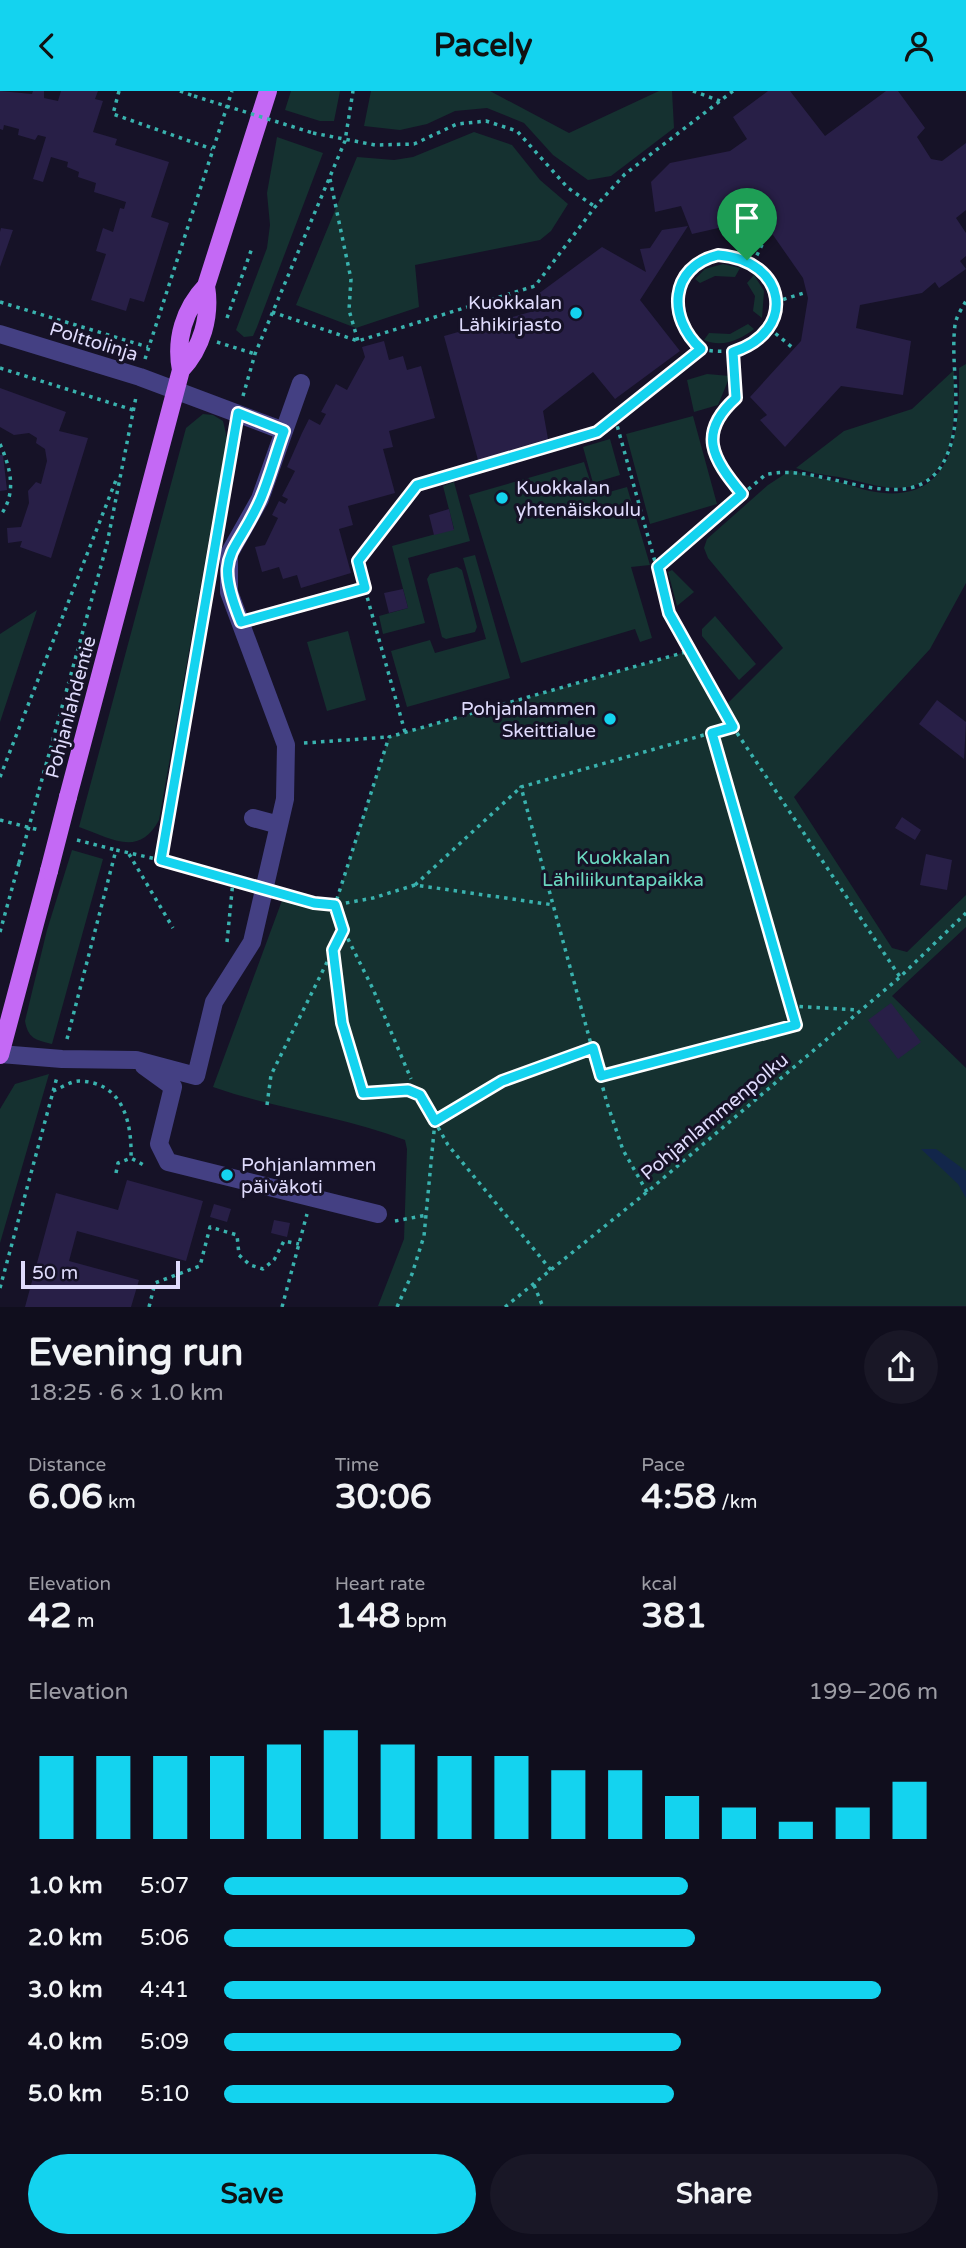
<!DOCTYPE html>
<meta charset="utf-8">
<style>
:root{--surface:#100e1d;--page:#191726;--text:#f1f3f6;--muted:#9c9ca4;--accent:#14d3ef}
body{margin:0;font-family:"Varela Round",sans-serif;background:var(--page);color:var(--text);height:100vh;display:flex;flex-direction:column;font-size:26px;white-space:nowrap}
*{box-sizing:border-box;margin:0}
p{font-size:23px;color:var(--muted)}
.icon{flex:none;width:38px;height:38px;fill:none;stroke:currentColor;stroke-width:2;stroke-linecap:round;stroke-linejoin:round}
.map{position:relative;height:1216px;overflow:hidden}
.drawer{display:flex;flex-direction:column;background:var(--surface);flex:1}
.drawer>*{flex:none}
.scale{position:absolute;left:21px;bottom:18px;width:159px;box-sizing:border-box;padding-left:7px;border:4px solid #dfdbfc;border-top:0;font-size:19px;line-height:24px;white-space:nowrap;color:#dfdbfc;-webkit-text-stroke:5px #161227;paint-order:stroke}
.pin{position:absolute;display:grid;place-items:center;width:60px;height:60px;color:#fff;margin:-72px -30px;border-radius:50% 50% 50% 0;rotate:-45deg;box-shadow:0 0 7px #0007}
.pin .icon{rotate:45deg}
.round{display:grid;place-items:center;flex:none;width:74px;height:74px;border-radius:37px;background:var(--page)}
.headline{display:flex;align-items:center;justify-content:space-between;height:119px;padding:0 28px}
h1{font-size:38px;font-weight:700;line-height:52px}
.stats{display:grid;grid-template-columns:repeat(3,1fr);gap:10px;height:119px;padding:7px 28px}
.stats div{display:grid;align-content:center}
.stats b{font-size:35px;font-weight:700}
.stats small{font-size:19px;font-weight:400}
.stats p{font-size:19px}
.chart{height:196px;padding:14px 28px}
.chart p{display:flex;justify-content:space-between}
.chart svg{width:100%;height:126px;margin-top:7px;stroke:var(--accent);stroke-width:6}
.primary-button{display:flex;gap:14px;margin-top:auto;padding:14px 28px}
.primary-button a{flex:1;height:80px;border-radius:42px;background:var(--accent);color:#111;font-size:28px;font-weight:700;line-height:80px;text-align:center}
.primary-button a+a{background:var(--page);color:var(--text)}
ul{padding:0 28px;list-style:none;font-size:23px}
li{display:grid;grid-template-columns:112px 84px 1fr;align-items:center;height:52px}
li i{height:18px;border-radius:9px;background:var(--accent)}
header{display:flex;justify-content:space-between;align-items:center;height:91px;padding:0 28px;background:var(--accent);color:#111;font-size:32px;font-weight:700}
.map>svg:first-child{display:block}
</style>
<header><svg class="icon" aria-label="back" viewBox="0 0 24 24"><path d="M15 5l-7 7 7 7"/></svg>Pacely<svg class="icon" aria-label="person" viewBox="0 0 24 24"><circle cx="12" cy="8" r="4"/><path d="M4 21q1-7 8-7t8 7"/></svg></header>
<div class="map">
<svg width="966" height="1216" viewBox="0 0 966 1216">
<rect width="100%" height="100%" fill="#161227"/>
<!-- green -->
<path fill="#153130" d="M291 0H340L334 30H320L285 19Z
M371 0H490L569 42 659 0H672L674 37 611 85 588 89 553 64 524 32 487 17 455 20 427 33 400 39 364 35Z
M474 41 512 54 540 89 568 113 551 140 540 149 415 174 419 216 356 237 296 214 357 66 394 69 413 66Z
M277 46 323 62 257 236 253 245 244 246 236 239 267 157 270 134 267 102Z
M723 173 740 177 735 186 715 185 700 192 695 188 705 178Z
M754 184 764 200 762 227 753 220 755 205 747 192Z
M748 233 754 238C740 249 722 257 704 249L709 242 730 243Z
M966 273V492L930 558 794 706 892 857 907 861 966 804V836L892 905 966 977V1215H378L404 1148 407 1058 405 1049C343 1025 276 1018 213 996L284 804 335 814 389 646 689 560 724 616 783 557 708 467 704 457 707 448 768 394 791 379C807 385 822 387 839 391 849 393 859 398 870 400 955 417 960 340 959 277Z
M954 279C953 307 958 346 943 371 917 413 875 393 839 386 824 384 811 382 796 377L844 340 912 318Z
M707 283 730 285 718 314 694 321 687 289Z
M203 323 213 324 223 330 227 347 159 729C139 767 111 747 79 736L186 337Z
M693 325 717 413 650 433 626 343Z
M610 348 620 384 593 392 583 356Z
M584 371 595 405 627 396 650 474 631 476 652 547 640 551 635 538 521 572 469 404Z
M454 391 470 450 408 467 425 532 383 543 379 525 408 517 392 455 454 438 443 395Z
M475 464 510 587 407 616 391 560 430 549 435 562 486 548 463 467Z
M457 476 462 479 477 536 475 541 446 548 442 546 427 488 430 483Z
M672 479 694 501 677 515 668 481Z
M37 519 0 631V543Z
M715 525 756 573 739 589 702 545V538Z
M348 540 366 609 327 620 307 551Z
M72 759 103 768 52 953C35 949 28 947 25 930L47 839Z
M49 983 0 1152V1018L15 993Z"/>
<!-- water -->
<path fill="#12264a" d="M921 1058H936L966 1080V1107L958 1093Z"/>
<!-- building -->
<path fill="#281f47" d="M0 0 32 3 33 0H44V7L58 10 61 0H98L95 8 103 10 93 41 117 48 115 54 169 71 151 126 169 132 144 211 130 207 126 220 91 209 106 163 96 160 103 137 113 141 120 117 124 118 126 111 94 101 96 92 78 86 79 81 67 76 68 71 51 66 43 91 33 88 46 46 38 44 35 49 18 44 19 38 4 34 3 39 0 38Z
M768 0H790L825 45 886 0H898L925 37 917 46 931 68 942 70 966 52V119L956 127 966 142V165L960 170 966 178 939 197 935 191 922 202 860 214 856 237 911 250 903 304 841 295 785 356 760 329 767 324 750 306 801 250 808 207 803 187 773 144 755 134 736 133 692 143 681 115 655 121 651 91 670 72 730 60 747 48 733 26Z
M688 135 640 209 680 260 615 308 593 281 543 320 548 348 478 369 444 245 548 216 534 206 602 156 646 181 640 158 650 157 662 139Z
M1 137 13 139 0 176V141Z
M384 250 389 269 403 265 407 279 421 275 435 327 389 340 393 356 383 358 395 402 348 415 353 434 339 438 351 482 301 497 297 484 283 488 279 476 262 481 255 456 265 454 278 427 272 424 279 410 285 413 288 408 282 405 295 380 287 376 302 342 309 328 320 334 326 323 321 321 336 293 347 299 365 266 362 256Z
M0 297 66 321 59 340 88 347 51 467 20 456 22 450 8 452 7 437 21 436 29 412 28 400 36 391 41 393 47 370 45 358 36 352 37 347 29 342 14 344 0 336Z
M0 364H3L7 399 0 400Z
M449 418 454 439 434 444 429 424Z
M403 498 408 517 389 522 384 502Z
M937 609 966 631 964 668 919 633Z
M902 726 921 739 915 749 895 737Z
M926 763 952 769 947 799 920 794Z
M891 912 921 951 898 968 868 929Z
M127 1089 203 1110 186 1170 77 1140 69 1170 139 1189 131 1216H25L56 1102 118 1119Z
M214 1113 231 1118 227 1131 210 1126Z
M274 1129 290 1132 287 1146 271 1142Z"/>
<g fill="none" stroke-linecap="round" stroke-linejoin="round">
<!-- path -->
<path stroke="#39b2ae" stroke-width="3.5" stroke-dasharray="3.5 5" stroke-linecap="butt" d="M119 0 113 23 212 58
M180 0 194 5
M693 0 720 10
M313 42 375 54 414 53 457 33 486 30 517 40 568 97 594 115
M330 88 351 188 349 219 358 250
M753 172 768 142
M0 211 148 256
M775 211 807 201
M272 221 358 250 535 195 595 116 625 83 733 0
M227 227 252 157
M769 237 794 258
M217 251 255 263
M701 258C735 266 773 254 775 213 778 155 683 145 679 206 677 228 685 243 701 258L615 327 669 521 733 636 900 886
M733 261 736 307C697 342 712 367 742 403
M145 268 232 0
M0 277 133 319
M243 305 255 263 345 50 353 0
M0 353C11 378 17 402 0 425
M219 439 235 343
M658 476 765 384C824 367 922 443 950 356 963 316 950 275 955 234 956 226 962 217 966 210
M259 526 365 497
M405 641 357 470 417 394 597 341 615 327
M304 652 389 646
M0 686 116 389
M39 699 107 453 136 306
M0 729 39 739
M77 749 116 759
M129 763 173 837
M161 769 247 794
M415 794 521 696
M282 803 335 814 389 646 689 560
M344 840 373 898 411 988
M0 841 19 772
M227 851 233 790
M334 862 342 932 364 1002 408 999 420 1004 448 1054 551 1179
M791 915 859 919
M67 948 116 759 161 769 208 502
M601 985 796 934 712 642
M53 1000C61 997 71 990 79 990 123 991 132 1031 131 1067
M267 1014 271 984 343 839 335 814 373 807 415 794 554 814
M116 1082 118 1072 131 1067 147 1076
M647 1101 623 1059 607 1012 521 696 732 636
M395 1130 427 1124
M534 1194 543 1216
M0 1197 57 986
M149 1216 155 1192 200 1175 210 1136 237 1144 239 1164 250 1174 263 1178 274 1169 284 1150 299 1153
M282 1216 307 1123
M397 1216 412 1183 424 1145 435 1030 502 991 593 957
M505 1216 647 1101 900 886 966 822"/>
<!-- minor -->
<path stroke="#444083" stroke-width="18" d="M0 243 140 286 284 340
M253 727 279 734
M0 963 62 968 136 969 196 985 214 911 252 851 285 708 286 654 229 501V463L260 408 301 292
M144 975 173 996 159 1053 168 1071 378 1123"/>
<!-- major -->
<path stroke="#c469f5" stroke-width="18" d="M181 279C202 257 211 225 206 195L268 0
M68 706 181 279C175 249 184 218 206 195
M0 964 49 780"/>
<!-- path-bridge -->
<path stroke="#39b2ae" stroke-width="3.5" stroke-dasharray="3.5 5" stroke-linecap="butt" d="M194 5 313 42
M19 772 39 699"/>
<!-- major-bridge -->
<path stroke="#c469f5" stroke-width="18" d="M49 780 68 706"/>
</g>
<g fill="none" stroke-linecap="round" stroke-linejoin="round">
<!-- route casing -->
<g stroke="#fff" stroke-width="14">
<path id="route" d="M718 164C787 169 798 240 733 261L736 307C697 342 712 367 742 403L658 476 669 522 733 636 712 642 796 934 601 985 593 957 502 990 435 1030 420 1004 408 999 363 1002 342 932 333 859 343 839 335 814 314 812 161 769 238 322 284 340C276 362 270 385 261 407 235 467 212 460 241 531L365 497 358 470 417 394 597 341 701 258C667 227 669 176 718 164Z"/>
</g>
<!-- route -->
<use href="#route" stroke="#14d3ef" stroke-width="9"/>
</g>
<!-- markers -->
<g fill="#14d3ef" stroke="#161227" stroke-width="2.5">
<circle cx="576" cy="222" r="7"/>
<circle cx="502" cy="407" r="7"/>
<circle cx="610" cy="628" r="7"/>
<circle cx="227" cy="1084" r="7"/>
</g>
<g text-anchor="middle" stroke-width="6" stroke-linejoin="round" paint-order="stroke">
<!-- poi labels -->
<g font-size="19" fill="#dfdbfc" stroke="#161227" text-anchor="end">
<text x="562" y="218">Kuokkalan<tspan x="562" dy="22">Lähikirjasto</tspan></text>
<text x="516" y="403" text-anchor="start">Kuokkalan<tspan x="516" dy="22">yhtenäiskoulu</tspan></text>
<text x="596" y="624">Pohjanlammen<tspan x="596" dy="22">Skeittialue</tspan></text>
<text x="241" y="1080" text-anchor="start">Pohjanlammen<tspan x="241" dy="22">päiväkoti</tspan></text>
</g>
<!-- street labels -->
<g font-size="19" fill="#dfdbfc" stroke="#161227">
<text transform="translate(94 250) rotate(17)" y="7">Polttolinja</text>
<text transform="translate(70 616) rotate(-75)" y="7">Pohjanlahdentie</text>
<text transform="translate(714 1025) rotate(-40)" y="7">Pohjanlammenpolku</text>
</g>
<!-- park labels -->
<g font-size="19" fill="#6bd8c0" stroke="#161227">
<text x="623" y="773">Kuokkalan<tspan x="623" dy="22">Lähiliikuntapaikka</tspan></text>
</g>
</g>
</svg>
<div class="scale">50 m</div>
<div class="pin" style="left:747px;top:169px;background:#1e9e55"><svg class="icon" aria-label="arrive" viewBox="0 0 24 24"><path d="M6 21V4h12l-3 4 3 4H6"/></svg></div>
</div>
<section class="drawer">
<div class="headline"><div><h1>Evening run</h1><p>18:25 · 6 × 1.0 km</p></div><a class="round"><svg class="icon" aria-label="share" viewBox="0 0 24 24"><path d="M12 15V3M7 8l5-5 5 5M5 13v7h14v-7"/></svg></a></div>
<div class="stats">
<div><p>Distance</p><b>6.06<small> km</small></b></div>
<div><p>Time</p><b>30:06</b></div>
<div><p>Pace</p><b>4:58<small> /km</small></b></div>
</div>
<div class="stats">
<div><p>Elevation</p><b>42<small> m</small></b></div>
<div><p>Heart rate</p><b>148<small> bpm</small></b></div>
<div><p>kcal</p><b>381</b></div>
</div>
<div class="chart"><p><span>Elevation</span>199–206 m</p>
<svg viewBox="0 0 160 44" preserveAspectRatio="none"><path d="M5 44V15M15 44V15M25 44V15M35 44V15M45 44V11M55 44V6M65 44V11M75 44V15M85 44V15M95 44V20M105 44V20M115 44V29M125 44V33M135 44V38M145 44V33M155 44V24"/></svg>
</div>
<ul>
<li><b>1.0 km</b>5:07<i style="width:65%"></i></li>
<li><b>2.0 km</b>5:06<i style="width:66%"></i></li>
<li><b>3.0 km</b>4:41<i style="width:92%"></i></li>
<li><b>4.0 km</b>5:09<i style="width:64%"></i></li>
<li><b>5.0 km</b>5:10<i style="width:63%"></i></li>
</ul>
<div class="primary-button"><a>Save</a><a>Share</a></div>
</section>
